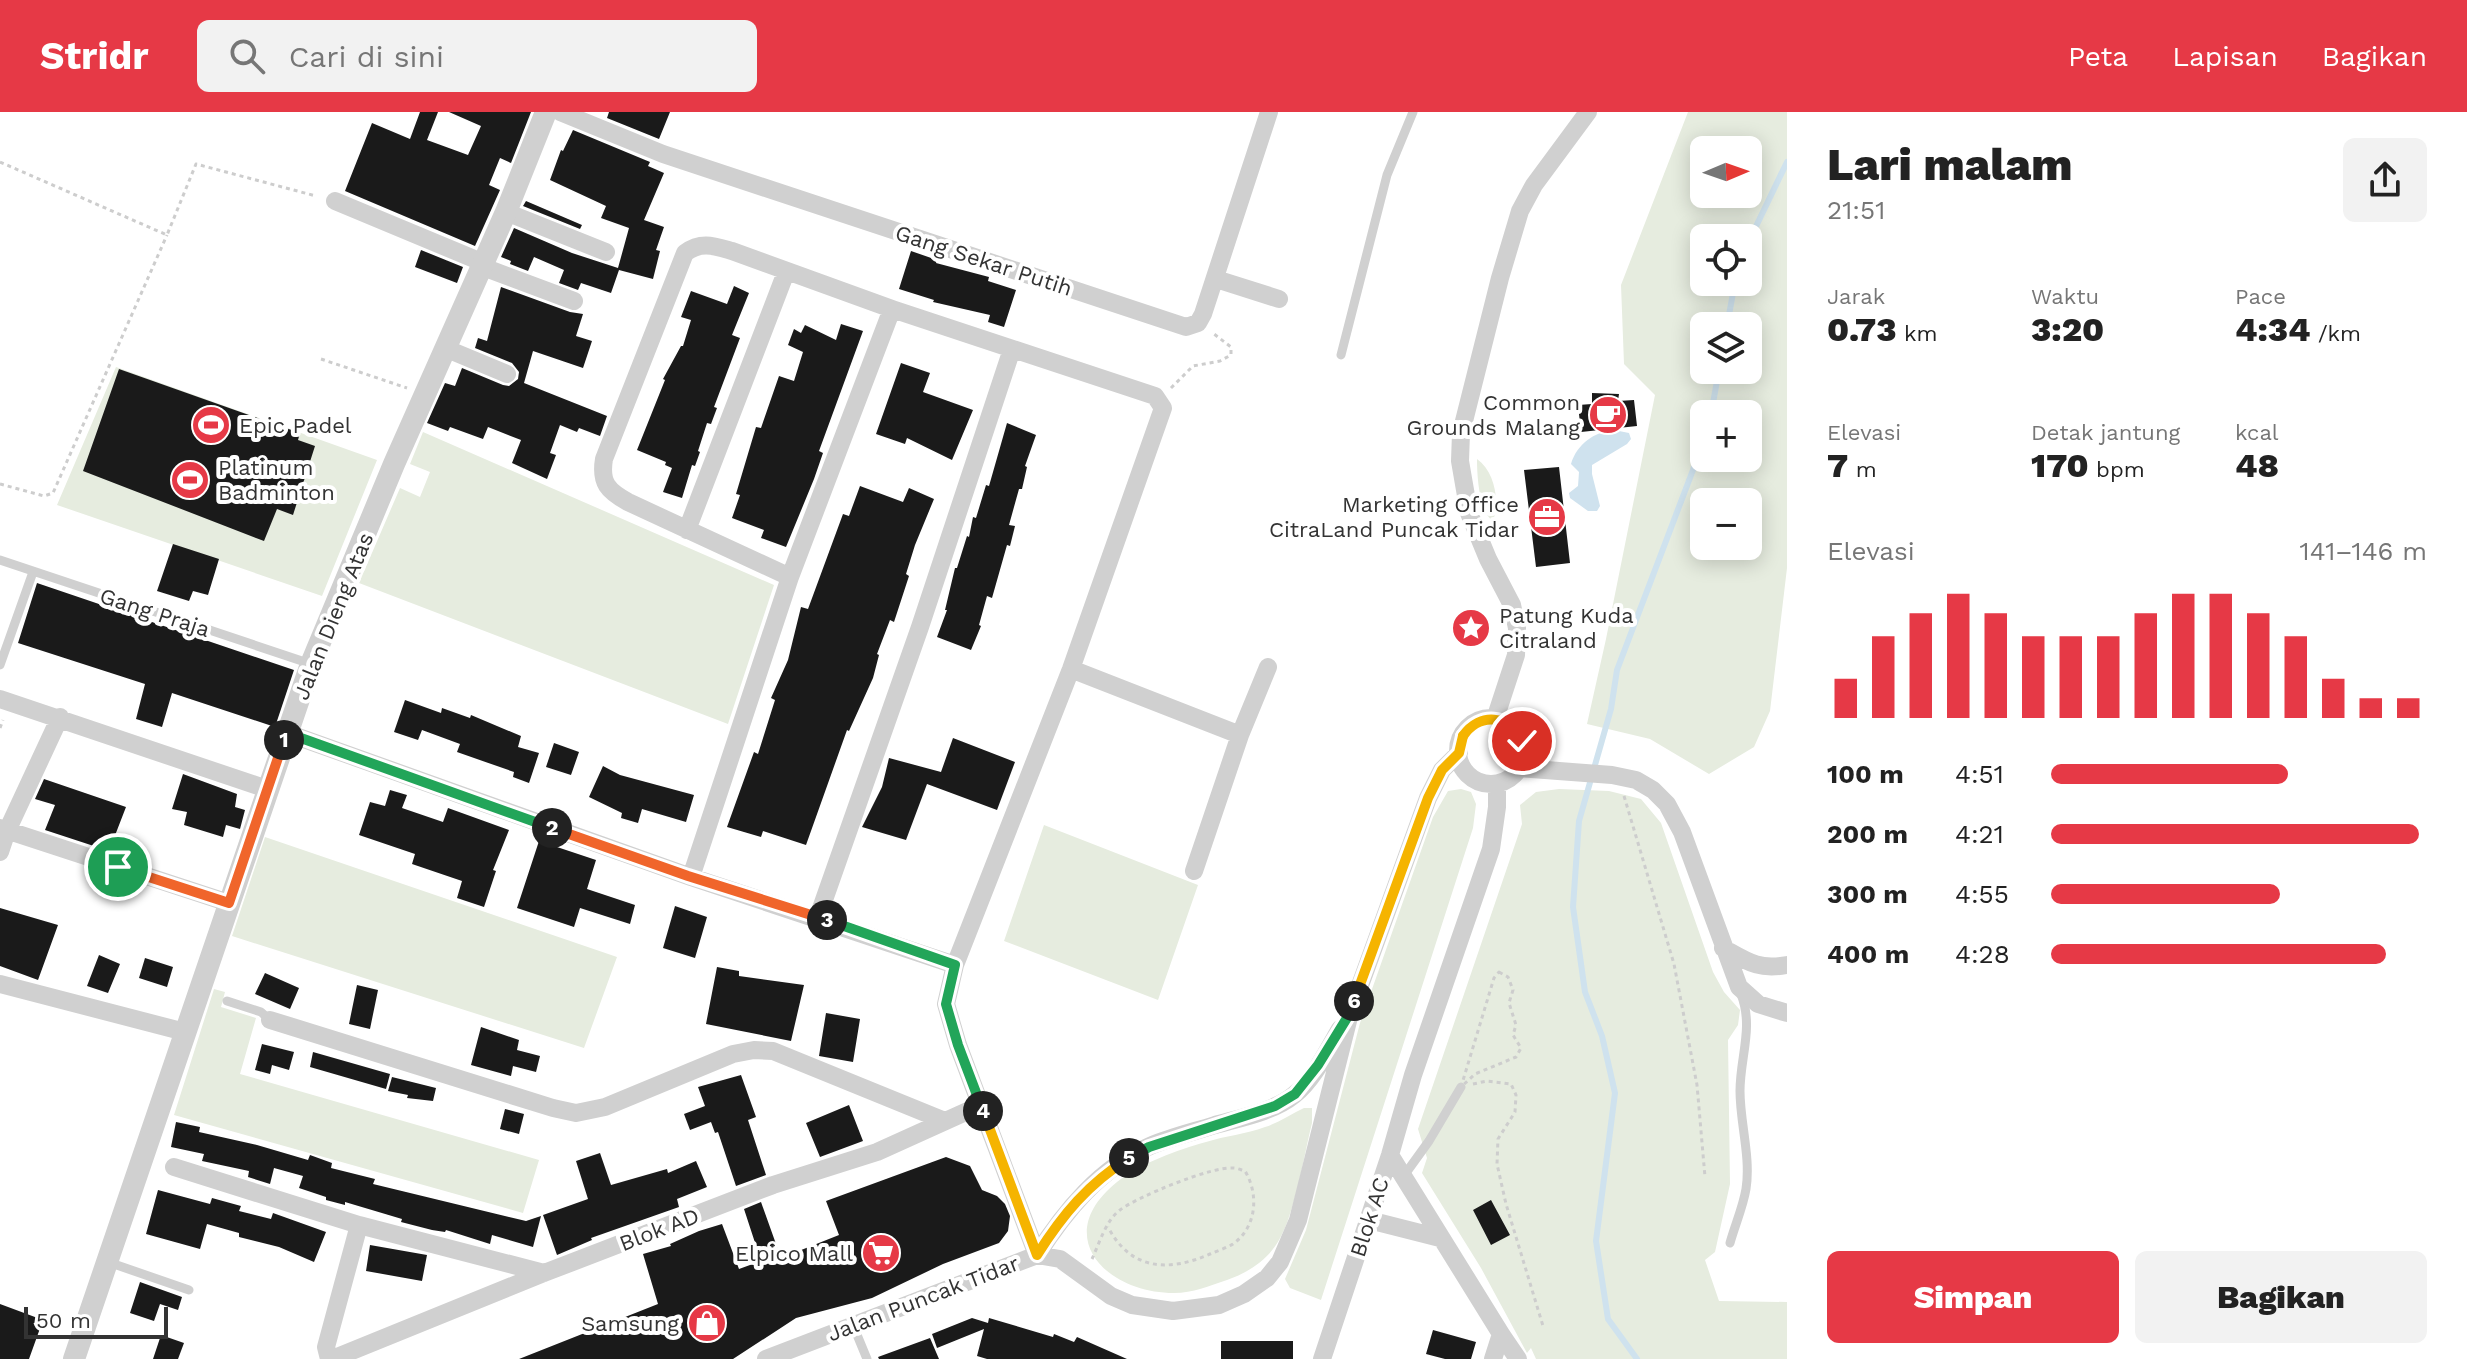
<!DOCTYPE html>
<html lang="id">
<meta charset="utf-8">
<style>
:root{--surface:#fff;--page:#f2f2f2;--text:#222;--muted:#767676;--accent:#e63946}
body{margin:0;font-family:"Work Sans",sans-serif;background:var(--page);color:var(--text);height:100vh;display:flex;flex-direction:column;font-size:30px;white-space:nowrap}
*{box-sizing:border-box;margin:0}
p{font-size:26px;color:var(--muted)}
.icon{flex:none;width:44px;height:44px;fill:none;stroke:currentColor;stroke-width:2;stroke-linecap:round;stroke-linejoin:round}
.map{position:relative;flex:1;overflow:hidden}
.side{display:flex;flex-direction:column;background:var(--surface);width:680px}
.side>*{flex:none}
.needle{width:52px;rotate:88deg}
.buttons{position:absolute;left:1690px;top:24px;display:grid;gap:16px}
.buttons a{display:grid;place-items:center;width:72px;height:72px;border-radius:12px;background:var(--surface);box-shadow:0 4px 20px #0003;font-size:40px}
.scale{position:absolute;left:24px;bottom:20px;width:144px;box-sizing:border-box;padding-left:8px;border:4px solid #333;border-top:0;font-size:22px;line-height:28px;white-space:nowrap;color:#333;-webkit-text-stroke:6px #fff;paint-order:stroke}
.pin{position:absolute;display:grid;place-items:center;width:68px;height:68px;color:#fff;margin:-34px;border:4px solid #fff;border-radius:50%;box-shadow:0 2px 8px #0007}
.km{position:absolute;width:40px;height:40px;margin:-20px;border-radius:50%;background:#222;color:#fff;font-size:22px;line-height:40px;text-align:center}
.round{display:grid;place-items:center;flex:none;width:84px;height:84px;border-radius:12px;background:var(--page)}
.head{display:flex;align-items:center;justify-content:space-between;height:136px;padding:0 40px}
h1{font-size:44px;font-weight:800;line-height:60px}
.stats{display:grid;grid-template-columns:repeat(3,1fr);gap:12px;height:136px;padding:8px 40px}
.stats div{display:grid;align-content:center}
.stats b{font-size:34px;font-weight:800}
.stats small{font-size:22px;font-weight:400}
.stats p{font-size:22px}
.chart{height:224px;padding:16px 40px}
.chart p{display:flex;justify-content:space-between}
.chart svg{width:100%;height:144px;margin-top:8px;stroke:var(--accent);stroke-width:6}
.primary-button{display:flex;gap:16px;margin-top:auto;padding:16px 40px}
.primary-button a{flex:1;height:92px;border-radius:12px;background:var(--accent);color:#fff;font-size:32px;font-weight:800;line-height:92px;text-align:center}
.primary-button a+a{background:var(--page);color:var(--text)}
ul{padding:0 40px;list-style:none;font-size:26px}
li{display:grid;grid-template-columns:128px 96px 1fr;align-items:center;height:60px}
li i{height:20px;border-radius:10px;background:var(--accent)}
header{display:flex;align-items:center;gap:48px;box-sizing:border-box;height:112px;padding:0 40px;background:var(--accent);color:#fff}
header strong{font-size:38px}
nav{display:flex;gap:44px;margin-inline-start:auto;font-size:28px}
.search{width:560px;height:72px;background:var(--page);display:flex;align-items:center;gap:20px;box-sizing:border-box;padding:0 28px;border-radius:12px;color:var(--muted);font-size:30px}
main{display:flex;flex:1;min-height:0}
.map>svg:first-child{display:block}
</style>
<header>
<strong>Stridr</strong>
<div class="search"><svg class="icon" aria-label="search" viewBox="0 0 24 24"><circle cx="10" cy="10" r="6"/><path d="M15 15l6 6"/></svg>Cari di sini</div>
<nav><a>Peta</a><a>Lapisan</a><a>Bagikan</a></nav>
</header>
<main>
<div class="map">
<svg width="1787" height="1247" viewBox="0 0 1787 1247">
<rect width="100%" height="100%" fill="#fff"/>
<!-- green -->
<path fill="#e6ecdf" fill-rule="evenodd" d="M1688 0H1787V456L1770 599 1754 635 1709 662 1650 627 1587 612 1606 527 1655 283 1624 252 1621 173ZM1704 38H1748V82H1704ZM1704 126H1748V170H1704ZM1704 214H1748V258H1704ZM1704 302H1748V346H1704ZM1704 390H1748V434H1704Z
M116 255 377 348 322 484 57 393Z
M423 320 774 473 728 612 359 471 400 376 420 385 430 360 410 352Z
M1477 347C1495 360 1500 389 1493 409 1479 400 1477 364 1477 347Z
M1461 677 1471 680 1476 692 1473 716 1321 1188 1290 1176 1285 1167 1306 1118 1360 911 1433 705 1448 679Z
M1559 677 1609 679 1641 687 1661 711 1713 860 1724 880 1740 898 1738 913 1728 928 1730 1072 1715 1140 1705 1148 1719 1189 1787 1190V1247H1536L1531 1236 1527 1241 1481 1156 1422 1061 1427 1046 1418 1017 1522 712 1520 693 1536 680Z
M1044 713 1198 773 1158 888 1004 829Z
M265 725 617 845 584 936 232 824Z
M214 877 225 880 221 895 256 906 240 962 539 1048 523 1101 174 1003Z
M1304 996H1312V1011C1304 1043 1295 1101 1279 1128 1267 1149 1249 1160 1227 1168 1209 1174 1193 1181 1174 1181 1106 1181 1050 1124 1117 1070 1141 1051 1177 1038 1206 1030 1225 1024 1246 1022 1265 1015 1278 1011 1291 1002 1304 996Z"/>
<!-- water -->
<path fill="#cfe2ee" d="M1614 318 1629 321 1631 327 1627 332 1592 353V362L1600 394 1597 399H1588L1570 386 1569 381 1578 374 1579 360 1571 352C1577 332 1594 320 1614 318Z"/>
<g fill="none" stroke-linecap="round" stroke-linejoin="round">
<!-- stream -->
<path stroke="#cfe2ee" stroke-width="6" d="M1748 131 1787 50
M1727 214 1735 170
M1711 302 1719 258
M1637 1247 1608 1207 1596 1129 1615 981 1602 924 1585 880 1573 795 1579 709 1611 597 1617 558 1704 329"/>
</g>
<!-- building -->
<path fill="#1a1a1a" d="M420 0H438L427 28 468 43 481 14 449 0H531L511 51 500 46 489 73 500 78 475 134 345 79 372 11 410 27Z
M609 0H670L659 27 607 6Z
M573 18 650 50 648 54 664 61 644 108 664 115 656 138 660 139 653 167 619 158 611 181 581 171 578 178 559 171 564 158 534 145 528 159 510 152 511 149 501 145 514 116 572 141 618 156 629 116 601 106 606 94 550 68 561 38 563 39Z
M526 89 582 113 580 117 523 94Z
M421 138 463 155 457 171 415 155Z
M911 139 937 148 936 151 989 165 988 169 1016 178 1004 215 988 210 990 203 933 190 934 188 899 177Z
M734 174 749 181 732 223 740 226 714 295 717 296 711 312 707 311 698 339 700 340 695 354 692 353 682 386 663 380 672 356 665 353 666 350 637 338 665 268 663 267 681 234H683L691 208 681 205 691 179 727 192Z
M501 175 570 200 583 202 576 224 592 229 583 256 533 239 524 271 607 304 600 324 579 316 577 320 560 313 550 341 556 343 547 367 512 351 521 328 488 315 483 327 450 315 448 319 427 311 445 271 455 274 462 256 503 273 509 274 518 267 519 260 512 251 475 236 478 226 487 229Z
M841 212 863 219 819 339 823 341 814 367 786 435 761 426 764 418 732 406 740 383 736 382 756 315 761 316 779 264 794 269 803 240 788 233 794 217 801 221 805 213 836 228Z
M901 251 930 261 923 280 973 298 952 348 907 326 905 332 876 322Z
M119 257 300 321 298 328 315 334 293 403 277 397 264 429 83 359Z
M1592 281 1619 282 1618 289 1634 288 1637 314 1581 320 1578 293 1592 292Z
M1007 311 1036 323 1025 354 1027 355 1022 377H1019L1009 413 1015 414 1010 434 1007 433 992 486 987 484 979 513 981 514 971 538 937 525 947 498H945L955 456H957L967 424 969 425 973 405 976 406 986 373 989 374Z
M1559 355 1570 451 1536 455 1524 358Z
M860 374 903 390 909 376 934 387 915 433 906 462 909 464 894 510 890 508 877 542 879 543 873 566 849 619 847 618 806 733 763 719 761 725 727 715 754 640 758 642 775 588 771 586 788 548 801 495 808 497 843 402 849 404Z
M173 432 219 447 208 483 193 479 189 489 157 479Z
M37 471 294 558 275 615 172 581 162 615 136 607 145 572 18 531Z
M405 588 441 601 442 596 470 606 471 603 521 624 518 635 539 641 529 671 513 665 514 660 457 640 460 632 422 618 418 628 394 620Z
M953 626 1015 650 997 698 927 672 906 728 862 715 882 675 889 646 941 660Z
M554 631 579 640 571 663 546 655Z
M603 654 620 663 694 683 686 710 642 697 638 711 621 706 622 701 589 685Z
M183 662 237 682 235 695 245 698 240 717 226 713 223 725 184 713 187 700 172 697Z
M44 667 126 695 109 739 45 718 55 693 35 687Z
M390 678 407 683 402 696 443 710 448 696 509 718 493 758 496 759 484 795 457 786 462 769 412 752 415 742 359 723 370 690 385 694Z
M539 729 596 748 587 777 635 793 630 812 580 796 574 815 517 796Z
M675 794 707 805 695 846 663 836Z
M0 796 58 813 38 868 0 854Z
M99 843 120 852 108 881 87 874Z
M145 846 173 855 167 875 139 866Z
M717 855 739 859V864L804 873 791 929 706 912Z
M265 861 299 876 290 897 255 882Z
M357 873 378 878 370 917 349 912Z
M826 901 860 907 853 950 819 944Z
M481 915 519 928 517 938 540 944 536 960 513 954 511 964 471 953Z
M262 932 294 940 289 958 272 953 270 962 255 958Z
M313 940 390 962 386 977 310 955Z
M741 963 756 1005 748 1008 766 1063 736 1074 718 1020 715 1021 711 1010 690 1018 684 1002 705 994 698 975Z
M392 965 436 976 433 989 407 986 408 983 388 979Z
M849 993 863 1029 820 1045 806 1011Z
M505 997 524 1002 519 1022 500 1017Z
M176 1010 200 1015 199 1020 257 1033 308 1048 310 1043 332 1051 331 1056 375 1067 373 1072 526 1109 541 1104 533 1135 492 1123 490 1132 446 1118 445 1120 432 1118 401 1110 402 1107 345 1090V1093L326 1088V1085L299 1076 303 1064 274 1056 270 1072 248 1065 249 1059 202 1049 204 1042 171 1035Z
M600 1041 611 1073 667 1057 668 1061 696 1049 707 1075 677 1087 679 1095 591 1126 592 1128 557 1143 543 1103 588 1087 576 1049Z
M946 1045 970 1054 982 1078 997 1084 1005 1092 1010 1104 1008 1119 999 1131 943 1152 872 1186 796 1206 733 1247H519L658 1192 643 1142 671 1134 670 1132 699 1119 722 1112 739 1157 761 1149 744 1097 761 1090 781 1146 839 1123 826 1089Z
M158 1078 210 1092 212 1086 241 1094 239 1099 271 1107 273 1101 326 1120 314 1150 279 1135 239 1125V1121L207 1112 200 1137 146 1122Z
M1491 1088 1510 1123 1491 1133 1473 1098Z
M370 1133 427 1143 422 1169 366 1159Z
M140 1170 182 1185 178 1198 160 1192 154 1209 130 1201Z
M0 1192 43 1208 29 1247H0Z
M972 1206 988 1211 989 1206 1053 1225 1054 1222 1074 1230 1077 1225 1127 1247H987L977 1244 984 1217 937 1236 932 1222Z
M1433 1218 1476 1230 1471 1247H1445L1426 1242Z
M161 1223 184 1231 178 1247H153Z
M930 1226 939 1247H879L878 1245Z
M1221 1229H1293V1247H1221Z"/>
<g fill="none" stroke-linecap="round" stroke-linejoin="round">
<!-- path -->
<path stroke="#cdcdcd" stroke-width="3" stroke-dasharray="4 4" stroke-linecap="butt" d="M0 50 167 123 196 52 316 84
M321 247 407 276
M1171 276 1193 254 1220 249 1231 243V235L1214 222
M0 372 44 384 53 381 167 123
M0 616 3 608
M1624 684 1674 852 1697 973 1705 1065
M1499 860 1508 865 1513 878 1509 891 1516 913 1513 923 1521 936 1516 945 1475 962 1461 975 1494 866Z
M1473 972 1487 969 1511 972 1516 983 1515 1000 1498 1027 1497 1052 1506 1092 1543 1214
M1092 1147C1099 1132 1106 1108 1120 1098 1137 1085 1212 1054 1233 1056 1237 1056 1241 1058 1245 1059 1259 1082 1257 1115 1233 1132 1226 1136 1217 1139 1210 1142 1169 1160 1131 1159 1108 1115"/>
<!-- service -->
<path stroke="#d0d0d0" stroke-width="9" d="M1341 243 1387 63 1413 0
M0 448 311 552
M0 553 33 460
M227 889 261 900 270 908
M1403 1065 1429 1029 1461 975
M1730 1131C1735 1113 1743 1095 1746 1077 1751 1045 1740 1011 1740 979 1740 945 1754 915 1741 882
M108 1150 189 1178
M853 1213 867 1247"/>
<!-- minor -->
<path stroke="#d0d0d0" stroke-width="18" d="M560 0 663 42 1186 215 1198 211 1203 202 1269 0
M335 89 484 151
M506 100 606 140
M483 155 574 189
M1216 167 1279 187
M447 237 507 262
M687 418 786 160
M790 465 628 390C608 379 600 371 604 347L685 141C701 129 714 134 732 139L892 197 1155 284 1163 296 1071 557 955 853
M1071 557 1240 623
M0 587 267 677
M1458 639a33 33 0 1 1 66 0a33 33 0 1 1-66 0Z
M1495 607 1516 543 1517 516 1512 493 1488 447 1469 401 1460 349 1461 321 1500 166 1520 99 1534 73 1588 0
M287 621 691 765 790 465 892 197
M1519 656 1612 663 1636 668 1653 678 1667 692 1682 720 1739 875 1758 892 1787 901
M0 716 229 791
M0 740 7 719 60 605
M1194 759 1240 623 1268 555
M691 765 955 853 946 892 958 933 1037 1143
M818 805 920 515 1012 237
M1723 836C1748 850 1758 858 1787 853
M0 872 185 920
M270 908 553 996 576 1001 605 995 733 942 754 938 773 939 945 1009
M1390 1043 1501 1222 1493 1247
M174 1055 359 1113 544 1161
M1369 1108 1440 1126
M1037 1143C1065 1099 1100 1056 1150 1034 1171 1025 1193 1020 1215 1013 1240 1006 1273 1000 1294 983 1314 967 1327 939 1340 917
M1501 1222 1518 1247
M329 1247 326 1235 359 1113
M332 1247 544 1161 773 1073 877 1040 981 993
M766 1247 1037 1143 1060 1147 1111 1184 1132 1193 1173 1199 1219 1193 1244 1182 1267 1166 1280 1150 1298 1108 1350 901 1428 686 1442 658 1459 641
M1322 1247 1390 1043 1413 963 1491 737 1497 695V672"/>
<!-- tertiary -->
<path stroke="#d0d0d0" stroke-width="22" d="M74 1247 311 552 394 352 506 100 546 0"/>
</g>
<g fill="none" stroke-linecap="round" stroke-linejoin="round">
<!-- split-1 casing -->
<g stroke="#fff" stroke-width="16">
<path id="split-1" d="M118 755 229 791 284 628"/>
</g>
<!-- split-2 casing -->
<g stroke="#fff" stroke-width="16">
<path id="split-2" d="M284 628 287 621 552 716"/>
</g>
<!-- split-3 casing -->
<g stroke="#fff" stroke-width="16">
<path id="split-3" d="M552 716 688 764 827 808"/>
</g>
<!-- split-4 casing -->
<g stroke="#fff" stroke-width="16">
<path id="split-4" d="M827 808 955 853 946 892 958 933 983 999"/>
</g>
<!-- split-5 casing -->
<g stroke="#fff" stroke-width="16">
<path id="split-5" d="M983 999 1037 1143C1063 1102 1088 1072 1129 1046"/>
</g>
<!-- split-6 casing -->
<g stroke="#fff" stroke-width="16">
<path id="split-6" d="M1129 1046 1149 1035 1275 994 1295 982 1318 953 1350 901 1354 889"/>
</g>
<!-- split-7 casing -->
<g stroke="#fff" stroke-width="16">
<path id="split-7" d="M1354 889 1428 686 1442 658 1459 641 1463 624"/>
</g>
<!-- split-8 casing -->
<g stroke="#fff" stroke-width="16">
<path id="split-8" d="M1463 624C1480 600 1509 603 1522 629"/>
</g>
<!-- split-1 -->
<use href="#split-1" stroke="#f0652b" stroke-width="10"/>
<!-- split-2 -->
<use href="#split-2" stroke="#22a559" stroke-width="10"/>
<!-- split-3 -->
<use href="#split-3" stroke="#f0652b" stroke-width="10"/>
<!-- split-4 -->
<use href="#split-4" stroke="#22a559" stroke-width="10"/>
<!-- split-5 -->
<use href="#split-5" stroke="#f5b400" stroke-width="10"/>
<!-- split-6 -->
<use href="#split-6" stroke="#22a559" stroke-width="10"/>
<!-- split-7 -->
<use href="#split-7" stroke="#f5b400" stroke-width="10"/>
<!-- split-8 -->
<use href="#split-8" stroke="#f5b400" stroke-width="10"/>
</g>
<!-- icons -->
<defs>
<g id="cafe-disc" transform="scale(2)"><circle r="9.5" fill="#e63946" stroke="#fff"/><path d="M-5.5-4.5H6V0H3Q3 3.5 0 3.5H-2.5Q-5.5 3.5-5.5 0ZM3-3.2v2h1.7v-2ZM-6 4.5H4V6H-6Z" fill="#fff"/></g>
<g id="stadium-disc" transform="scale(2)"><circle r="9.5" fill="#e63946" stroke="#fff"/><path d="M0-5a6.5 5 0 1 0 0 10a6.5 5 0 1 0 0-10ZM-3.5-1.8h7v3.6h-7Z" fill="#fff"/></g>
<g id="office-disc" transform="scale(2)"><circle r="9.5" fill="#e63946" stroke="#fff"/><path d="M-6-3h4V-5.5h4V-3h4V5H-6ZM-1-4.5V-3h2v-1.5ZM-6 0V1H6V0Z" fill="#fff"/></g>
<g id="sight-disc" transform="scale(2)"><circle r="9.5" fill="#e63946" stroke="#fff"/><path d="M0-6L1.8-2.2L6-1.7L2.9 1.2L3.7 5.4L0 3.3L-3.7 5.4L-2.9 1.2L-6-1.7L-1.8-2.2Z" fill="#fff"/></g>
<g id="supermarket-disc" transform="scale(2)"><circle r="9.5" fill="#e63946" stroke="#fff"/><path d="M-6-5.5h2.5l.6 2H6L4.5 2H-2.5L-4.4-4H-6ZM-1.5 3.2a1.3 1.3 0 1 0 .1 0ZM3 3.2a1.3 1.3 0 1 0 .1 0Z" fill="#fff"/></g>
<g id="shop-disc" transform="scale(2)"><circle r="9.5" fill="#e63946" stroke="#fff"/><path d="M-5-2.5h2.3a2.7 3.5 0 0 1 5.4 0H5L5.5 6h-11ZM-1.5-2.5h3a1.5 2.3 0 0 0-3 0Z" fill="#fff"/></g>
</defs>
<g fill-rule="evenodd">
<use href="#cafe-disc" x="1608" y="303"/>
<use href="#stadium-disc" x="211" y="313"/>
<use href="#stadium-disc" x="190" y="368"/>
<use href="#office-disc" x="1547" y="405"/>
<use href="#sight-disc" x="1471" y="516"/>
<use href="#supermarket-disc" x="881" y="1141"/>
<use href="#shop-disc" x="707" y="1211"/>
</g>
<g text-anchor="middle" stroke-width="8" stroke-linejoin="round" paint-order="stroke">
<!-- street labels -->
<g font-size="22" fill="#333" stroke="#fff">
<text transform="translate(984 148) rotate(18)" y="8">Gang Sekar Putih</text>
<text transform="translate(155 500) rotate(18)" y="8">Gang Praja</text>
<text transform="translate(333 504) rotate(-68)" y="8">Jalan Dieng Atas</text>
<text transform="translate(1369 1105) rotate(-72)" y="8">Blok AC</text>
<text transform="translate(659 1117) rotate(-21)" y="8">Blok AD</text>
<text transform="translate(923 1186) rotate(-21)" y="8">Jalan Puncak Tidar</text>
</g>
<!-- poi labels -->
<g font-size="22" fill="#333" stroke="#fff" text-anchor="end">
<text x="1580" y="298">Common<tspan x="1580" dy="25">Grounds Malang</tspan></text>
<text x="239" y="321" text-anchor="start">Epic Padel</text>
<text x="218" y="363" text-anchor="start">Platinum<tspan x="218" dy="25">Badminton</tspan></text>
<text x="1519" y="400">Marketing Office<tspan x="1519" dy="25">CitraLand Puncak Tidar</tspan></text>
<text x="1499" y="511" text-anchor="start">Patung Kuda<tspan x="1499" dy="25">Citraland</tspan></text>
<text x="853" y="1149">Elpico Mall</text>
<text x="679" y="1219">Samsung</text>
</g>
</g>
</svg>
<div class="buttons">
<a><svg class="needle" viewBox="-14 -14 28 28"><path d="M0-13l5 13h-10z" fill="#e53935"/><path d="M0 13l5-13h-10z" fill="#767676"/></svg></a>
<a><svg class="icon" aria-label="locate" viewBox="0 0 24 24"><circle cx="12" cy="12" r="6"/><path d="M12 2v4M12 18v4M2 12h4M18 12h4"/></svg></a>
<a><svg class="icon" aria-label="layers" viewBox="0 0 24 24"><path d="M12 4l9 5-9 5-9-5zM3 14l9 5 9-5"/></svg></a>
<a>+</a>
<a>−</a>
</div>
<div class="scale">50 m</div>
<div class="pin" style="left:118px;top:755px;background:#1e9e55"><svg class="icon" aria-label="arrive" viewBox="0 0 24 24"><path d="M6 21V4h12l-3 4 3 4H6"/></svg></div>
<div class="pin" style="left:1522px;top:629px;background:#d93025"><svg class="icon" aria-label="check" viewBox="0 0 24 24"><path d="M5 12l5 5 9-10"/></svg></div>
<b class="km" style="left:284px;top:628px">1</b>
<b class="km" style="left:552px;top:716px">2</b>
<b class="km" style="left:827px;top:808px">3</b>
<b class="km" style="left:983px;top:999px">4</b>
<b class="km" style="left:1129px;top:1046px">5</b>
<b class="km" style="left:1354px;top:889px">6</b>
</div>
<section class="side">
<div class="head"><div><h1>Lari malam</h1><p>21:51</p></div><a class="round"><svg class="icon" aria-label="share" viewBox="0 0 24 24"><path d="M12 15V3M7 8l5-5 5 5M5 13v7h14v-7"/></svg></a></div>
<div class="stats">
<div><p>Jarak</p><b>0.73<small> km</small></b></div>
<div><p>Waktu</p><b>3:20</b></div>
<div><p>Pace</p><b>4:34<small> /km</small></b></div>
</div>
<div class="stats">
<div><p>Elevasi</p><b>7<small> m</small></b></div>
<div><p>Detak jantung</p><b>170<small> bpm</small></b></div>
<div><p>kcal</p><b>48</b></div>
</div>
<div class="chart"><p><span>Elevasi</span>141–146 m</p>
<svg viewBox="0 0 160 44" preserveAspectRatio="none"><path d="M5 44V32M15 44V19M25 44V12M35 44V6M45 44V12M55 44V19M65 44V19M75 44V19M85 44V12M95 44V6M105 44V6M115 44V12M125 44V19M135 44V32M145 44V38M155 44V38"/></svg>
</div>
<ul>
<li><b>100 m</b>4:51<i style="width:63%"></i></li>
<li><b>200 m</b>4:21<i style="width:98%"></i></li>
<li><b>300 m</b>4:55<i style="width:61%"></i></li>
<li><b>400 m</b>4:28<i style="width:89%"></i></li>
</ul>
<div class="primary-button"><a>Simpan</a><a>Bagikan</a></div>
</section>
</main>
